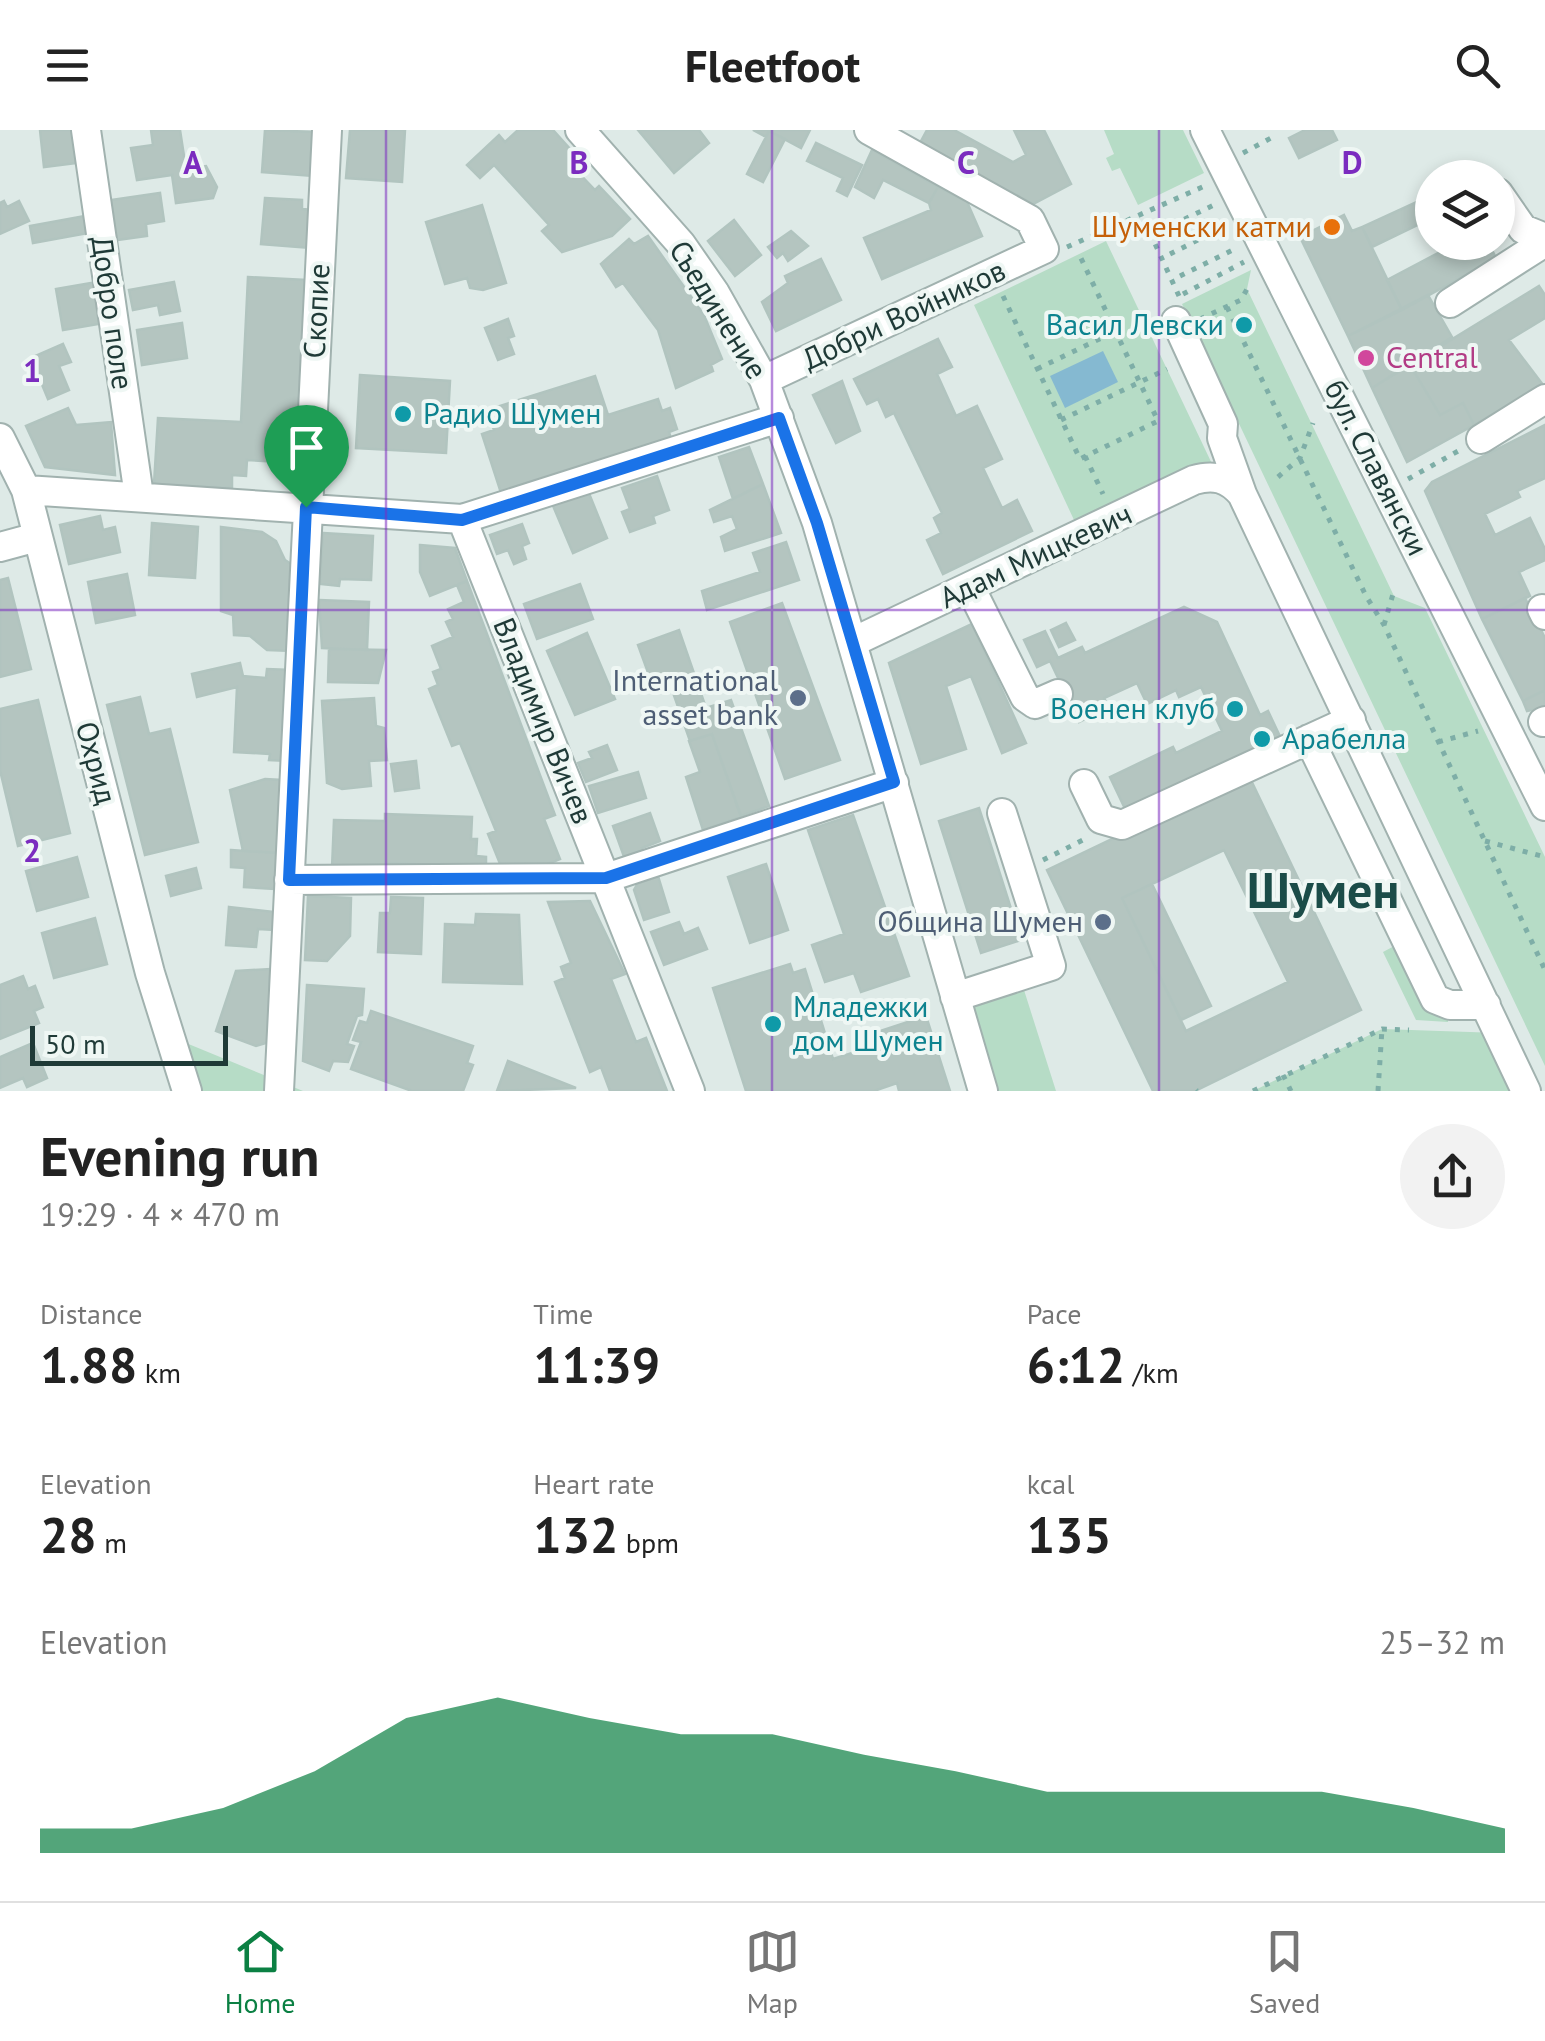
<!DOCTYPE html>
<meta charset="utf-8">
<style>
:root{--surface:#fff;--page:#f2f2f2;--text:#222;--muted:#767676;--line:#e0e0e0;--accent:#0b8043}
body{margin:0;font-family:"PT Sans",sans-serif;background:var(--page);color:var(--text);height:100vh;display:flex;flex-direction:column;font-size:38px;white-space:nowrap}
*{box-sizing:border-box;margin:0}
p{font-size:32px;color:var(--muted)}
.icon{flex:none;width:55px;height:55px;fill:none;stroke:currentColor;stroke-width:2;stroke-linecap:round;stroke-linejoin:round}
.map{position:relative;height:961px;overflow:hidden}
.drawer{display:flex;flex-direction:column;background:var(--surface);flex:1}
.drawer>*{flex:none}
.fabs{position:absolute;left:1415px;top:30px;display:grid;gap:20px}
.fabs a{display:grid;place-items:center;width:100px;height:100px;border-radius:50%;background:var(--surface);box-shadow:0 5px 15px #0003;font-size:50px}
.scale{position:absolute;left:30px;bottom:25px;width:198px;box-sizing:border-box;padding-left:10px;border:5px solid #1f3a37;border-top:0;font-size:28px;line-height:35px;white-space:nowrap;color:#1f3a37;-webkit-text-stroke:8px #eff7f4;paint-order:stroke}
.pin{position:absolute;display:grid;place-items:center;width:85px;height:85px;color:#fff;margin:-102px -42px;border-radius:50% 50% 50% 0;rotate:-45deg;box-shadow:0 0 10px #0007}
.pin .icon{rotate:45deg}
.round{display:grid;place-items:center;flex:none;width:105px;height:105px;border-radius:52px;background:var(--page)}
.overview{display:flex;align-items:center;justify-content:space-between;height:170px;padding:0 40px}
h1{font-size:55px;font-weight:600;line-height:75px}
.stats{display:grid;grid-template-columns:repeat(3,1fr);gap:15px;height:170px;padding:10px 40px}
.stats div{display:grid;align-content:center}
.stats b{font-size:50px;font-weight:600}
.stats small{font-size:28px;font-weight:400}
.stats p{font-size:28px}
.chart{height:280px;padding:20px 40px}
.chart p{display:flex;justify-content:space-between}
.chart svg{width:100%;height:180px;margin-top:10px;fill:var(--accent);opacity:.7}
header{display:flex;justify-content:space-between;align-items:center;height:130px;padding:0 40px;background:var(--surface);font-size:45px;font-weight:600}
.menu{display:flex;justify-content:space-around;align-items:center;height:140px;border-top:2px solid var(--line);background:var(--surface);font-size:28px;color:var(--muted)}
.menu a{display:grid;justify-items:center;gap:5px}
.menu .active{color:var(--accent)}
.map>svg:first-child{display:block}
</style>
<header><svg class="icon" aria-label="menu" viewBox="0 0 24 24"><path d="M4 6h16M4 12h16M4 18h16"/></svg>Fleetfoot<svg class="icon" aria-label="search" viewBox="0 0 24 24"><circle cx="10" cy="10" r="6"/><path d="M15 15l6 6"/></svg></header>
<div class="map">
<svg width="1545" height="961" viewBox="0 0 1545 961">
<rect width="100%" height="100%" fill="#deeae7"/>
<!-- green -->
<path fill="#b6dcc6" d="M1104 0H1183L1204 43 1138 75 1120 38 1112 41 1106 28 1114 24Z
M1106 111 1214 338 1081 405 974 175Z
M1251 140 1247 159 1394 466 1425 478 1545 727V936L1182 174Z
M1398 814 1449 884 1448 892 1416 890 1383 822Z
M1024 860 1056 961H983L959 879Z
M1382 899 1499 903 1526 961H1253Z
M169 906 303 961H187Z"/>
<!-- water -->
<path fill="#85b9d1" d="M1103 221 1118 252 1065 278 1050 246Z"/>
<!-- building -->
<path fill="#b4c5c0" stroke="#b1c4bf" stroke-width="2.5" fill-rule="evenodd" d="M40 0H73L77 33 44 37Z
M151 0H180L186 39 206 36 217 57 213 68 176 73 172 45 137 50 131 18 153 15Z
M265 0 316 2 313 46 262 42Z
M350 0H405L402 52 346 48Z
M518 0H553L580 30 573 37 595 60 599 56 630 89 612 106 562 122 542 101 549 95 494 35 480 48 467 35 499 5 505 12Z
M638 0H699L709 13 674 43Z
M753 0H810L801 18 769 1 766 7Z
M927 0H954L1013 32 1026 25 1014 0H1044L1071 54 1033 74 920 13Z
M1305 0H1332L1337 10 1299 28 1289 8Z
M769 1 785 9 763 52 747 44Z
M816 13 862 35 847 66 837 61 843 48 807 31Z
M872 20 938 57 929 73 883 50 874 68 855 57Z
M938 57 967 72 982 106 882 149 864 108 931 80 929 73Z
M160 63 164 91 146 94 147 106 117 110 111 70Z
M1432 65V88L1372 117 1362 97Z
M265 68 302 70V79L313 80 310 118 261 114Z
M4 71 7 77 19 71 29 91 0 104V73Z
M482 75 506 153 483 160 470 158 467 148 445 154 426 92Z
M1344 85 1352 101 1362 97 1402 180 1348 206 1300 107Z
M85 86 88 103 33 113 30 96Z
M734 90 761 125 735 146 708 111Z
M791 101 808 116 788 131 783 123 777 128 768 117Z
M648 106 704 185 722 229 711 235 713 241 676 258 658 200 623 153 616 157 601 134 629 109 634 114Z
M1459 112H1488L1496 128 1402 180 1387 150Z
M821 129 841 170 776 201 762 172 788 153 785 146Z
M248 147 306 150 297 333 247 330 246 346 232 345V358L154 354 158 288 241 292Z
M97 152 104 193 63 200 56 159Z
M174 152 180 181 160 185 158 175 133 180 129 160Z
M1539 156 1545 165V188L1509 210 1543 255 1474 295 1463 273 1440 285 1410 235Z
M1428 165 1452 207 1372 258 1348 206Z
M508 189 514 206 508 208 514 224 498 230 485 198Z
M182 193 187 228 142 235 137 200Z
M938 209 952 237 937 244 956 286 977 276 1002 329 983 338 1002 378 1017 370 1032 401 943 444 927 410 941 403 934 388 942 383 894 283 886 287 878 269 867 274 854 249Z
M63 214 71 232 59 236 69 260 48 269 31 228Z
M1410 235 1440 285 1463 273 1474 295 1407 332 1372 258Z
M360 245 450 251 446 323 356 318Z
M595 246 608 285 658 269 662 281 670 278 677 299 669 302 672 312 502 366 482 304 494 300 487 280Z
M842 251 860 301 836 313 813 265Z
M68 278 76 295 111 292 115 345 45 337 26 296Z
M1545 295V348L1517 361 1520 367 1485 384 1495 405 1530 388 1545 419V430L1519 442 1530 466 1482 489 1425 361 1432 352Z
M749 317 763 354 733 369 719 327Z
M657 346 669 380 653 386 655 393 630 402 622 382 630 379 622 358Z
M763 354 781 403 725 421 721 407 737 399 732 386 714 392 710 380Z
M586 356 607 408 573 423 551 371Z
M100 386 103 400 115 397 120 422 69 434 60 395Z
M152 393 198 397 195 448 149 445Z
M522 394 529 413 522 416 526 429 514 434 508 420 497 424 490 405Z
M221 397 262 402 276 411 285 430 294 436 292 521 267 520 250 506 234 505 233 485 221 481Z
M323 403 373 406 371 450 340 449 339 456 320 454Z
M786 412 799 450 707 480 702 461 760 442 753 423Z
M420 415 455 418 467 451 430 466 420 442Z
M127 444 135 485 96 493 88 452Z
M8 448 31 539 0 547V450Z
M467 451 555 685 544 689 560 729 523 744 503 741 488 704 496 701 460 613 452 616 429 559 438 555 433 542 441 539 432 516 453 507 446 492 453 489 448 479 464 472 457 455Z
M580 454 593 489 537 509 524 474Z
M1525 468 1545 508V560L1523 571 1482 489Z
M319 470 369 472 367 520 322 518Z
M782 473 840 630 785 649 730 492Z
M1184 477 1217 492 1260 585 1268 581 1285 617 1127 683 1110 647 1173 617 1176 623 1222 601 1201 557 1179 567 1176 560 1147 574 1137 553 1104 568 1109 577 1079 592 1050 531 1037 537 1024 510 1045 501 1058 528 1082 517 1085 523Z
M1066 493 1075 510 1059 517 1051 500Z
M972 494 1026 613 1002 623 971 546 946 556 966 619 921 634 889 533Z
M679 500 706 578 731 570 769 676 741 686 712 604 690 611 670 554 654 559 638 515Z
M587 503 615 569 575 585 547 521Z
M329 519 386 520 378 553 328 552Z
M240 533 243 546 266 548 267 539 292 540 288 631 269 630 270 624 234 622 237 557 197 567 192 544Z
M1545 560V577L1527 581 1523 571Z
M140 567 149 604 170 599 198 712 145 725 107 575Z
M374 568 376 596 384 598 387 630 369 631 371 656 342 659 327 653 322 571Z
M38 570 70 703 18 716 0 640V579Z
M712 604 741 687 703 700 686 647 700 642 689 611Z
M607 615 617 640 586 652 578 633 592 628 589 622Z
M416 631 419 658 395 661 391 634Z
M638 642 646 668 598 683 589 656Z
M1248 644 1361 880 1195 961H1153L1047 740ZM1224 720 1288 852 1186 901 1122 768Z
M265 649 282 650V723L243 721 230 660Z
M979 678 1021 810 981 823 939 691Z
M650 683 660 711 642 718 646 728 627 735 613 696Z
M385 684 472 687 471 709H477L476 726 486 727V737L386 733 385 740 332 738 334 690 385 691Z
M853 685 909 846 861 862 854 843 825 852 812 815 844 804 808 700Z
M231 720 277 723 274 759 244 757 245 738 231 737Z
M77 727 88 767 37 781 26 741Z
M766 734 788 800 750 813 728 747Z
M196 738 201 758 171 766 166 746Z
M658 746 669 782 644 790 634 760 638 753Z
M1152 754 1211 876 1181 890 1122 768Z
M308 766 351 768 350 806 327 831 305 830Z
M391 767 423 768 421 824 378 822 380 783H390Z
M590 771 625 844 611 849 636 912 646 908 667 961H610L601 937 590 942 555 852 565 848 561 837 571 833 548 772Z
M229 777 275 782 274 800 258 799 256 817 226 815Z
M476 784 519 785 522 854 443 852 445 794 475 795Z
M95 788 107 834 54 848 42 803Z
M679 792 684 804 698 798 707 819 664 835 651 802Z
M790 834 793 843 805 839 833 929 881 914 877 902 926 886 950 961H899L897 953 874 961H746L713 858Z
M270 839 269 912 256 916 216 901 236 841Z
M23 846 28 859 35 856 43 877 34 881 39 893 0 909V855Z
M307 855 364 859 362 885 357 886 347 914 354 916 348 932 333 931 329 941 303 931Z
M371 881 473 916 467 933 473 935 463 961H412L351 939 361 912 353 910 360 891 367 893Z
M33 913 47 948 27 957 23 948 0 958V927Z
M508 931 576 958 497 961Z"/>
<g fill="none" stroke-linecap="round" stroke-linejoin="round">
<!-- minor casing -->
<g stroke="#a1b2af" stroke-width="32">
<path id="minor" d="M86 0 139 366
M580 0 681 114 715 163 764 250 817 393 983 961
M1205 0 1545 676
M1498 63 1523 99 1545 108
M1450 173 1545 112
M1176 191 1223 294 1222 308 1242 364
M764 250 1044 119 1030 90 869 0
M0 308 26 360 150 843 187 961
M1481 309 1545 269
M26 360 462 389 779 288
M462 389 690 961
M0 417 37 407
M970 457 1025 567 1035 574 1058 564
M1542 479 1545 485
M853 512 1194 350C1214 344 1228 348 1242 364L1526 961
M1543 592 1545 591
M1309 609 1435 869 1450 875H1486
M1084 654 1101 689 1122 695 1351 590
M289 750 606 748 894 653
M955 867 1051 836 1002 683
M279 961 327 0"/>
</g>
<!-- path -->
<path stroke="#7eaea7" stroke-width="5" stroke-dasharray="5 8" stroke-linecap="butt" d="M1243 23 1271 8
M1067 117 1207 55
M1170 124 1226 96
M1180 146 1237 118
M1183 164 1244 132
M1003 166 1080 329 1158 291 1079 124
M1179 166 1151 105 1214 75
M1227 177 1366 466 1384 495 1545 840
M1200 189 1241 170 1247 159
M1037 239 1116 201
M1061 290 1167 239
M1085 326 1103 364
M1278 347 1300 328 1313 293
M1408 349 1460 320
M1384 495 1393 464
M1438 612 1478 601
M1485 711 1545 727
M1043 730 1087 708
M1283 945 1291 961
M1196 960 1197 961
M1253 961 1382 899 1409 900
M1378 961 1382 899"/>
<!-- minor -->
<use href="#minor" stroke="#fff" stroke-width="28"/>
</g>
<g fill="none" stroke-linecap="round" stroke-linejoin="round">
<!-- route casing -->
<g stroke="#fff" stroke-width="20">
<path id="route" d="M779 288 817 393 894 652 606 748 289 750 306 377 462 390Z"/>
</g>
<!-- route -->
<use href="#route" stroke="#1a73e8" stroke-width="12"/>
</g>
<!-- grid -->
<path fill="none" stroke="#7b2cbf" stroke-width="2.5" stroke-opacity="0.55" d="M386 0V961M772 0V961M1159 0V961M0 480H1545"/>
<!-- markers -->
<circle fill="#e8710a" stroke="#eff7f4" stroke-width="4" cx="1332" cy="97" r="10"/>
<g fill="#0f9aa8" stroke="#eff7f4" stroke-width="4">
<circle cx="1244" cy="195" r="10"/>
<circle cx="403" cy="284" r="10"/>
<circle cx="1235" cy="579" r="10"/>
<circle cx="1262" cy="609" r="10"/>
<circle cx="773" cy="894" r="10"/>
</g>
<circle fill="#d1479c" stroke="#eff7f4" stroke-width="4" cx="1366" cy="228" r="10"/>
<g fill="#5c6f8a" stroke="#eff7f4" stroke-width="4">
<circle cx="798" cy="568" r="10"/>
<circle cx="1103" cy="792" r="10"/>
</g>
<g text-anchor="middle" stroke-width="8" stroke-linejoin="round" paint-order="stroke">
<!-- food labels -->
<g font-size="30" fill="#c56008" stroke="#eff7f4" text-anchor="end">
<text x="1312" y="107">Шуменски катми</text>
</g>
<!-- street labels -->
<g font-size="30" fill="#1f3a37" stroke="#eff7f4">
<text transform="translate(718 180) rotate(58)" y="10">Съединение</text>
<text transform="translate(317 181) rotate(-87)" y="10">Скопие</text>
<text transform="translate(112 183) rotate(82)" y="10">Добро поле</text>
<text transform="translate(904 185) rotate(-25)" y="10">Добри Войников</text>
<text transform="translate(1376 338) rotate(63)" y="10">бул. Славянски</text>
<text transform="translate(1036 426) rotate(-25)" y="10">Адам Мицкевич</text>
<text transform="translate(543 591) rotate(68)" y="10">Владимир Вичев</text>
<text transform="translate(96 633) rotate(75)" y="10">Охрид</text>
</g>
<!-- culture labels -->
<g font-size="30" fill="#0d838f" stroke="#eff7f4" text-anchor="start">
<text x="1224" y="205" text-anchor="end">Васил Левски</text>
<text x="423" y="294">Радио Шумен</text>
<text x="1215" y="589" text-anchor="end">Военен клуб</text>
<text x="1282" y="619">Арабелла</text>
<text x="793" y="887">Младежки<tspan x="793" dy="34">дом Шумен</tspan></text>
</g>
<!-- hotel labels -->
<g font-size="30" fill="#b23c85" stroke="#eff7f4" text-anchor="start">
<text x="1386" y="238">Central</text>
</g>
<!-- service labels -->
<g font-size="30" fill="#4e5e75" stroke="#eff7f4" text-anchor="end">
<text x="778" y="561">International<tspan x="778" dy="34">asset bank</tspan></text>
<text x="1083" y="802">Община Шумен</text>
</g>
<!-- town labels -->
<g font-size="50" font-weight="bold" fill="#1b4c48" stroke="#eff7f4">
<text x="1323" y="778">Шумен</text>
</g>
</g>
<g font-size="32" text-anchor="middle" font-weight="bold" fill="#7b2cbf" stroke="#eff7f4" stroke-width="8" stroke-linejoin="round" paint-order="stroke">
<text x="193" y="44">A</text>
<text x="579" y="44">B</text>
<text x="966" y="44">C</text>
<text x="1352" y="44">D</text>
<text x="32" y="252">1</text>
<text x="32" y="732">2</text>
</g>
</svg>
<div class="fabs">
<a><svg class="icon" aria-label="layers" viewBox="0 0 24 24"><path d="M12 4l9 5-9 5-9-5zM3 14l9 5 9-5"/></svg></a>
</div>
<div class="scale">50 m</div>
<div class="pin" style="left:306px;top:377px;background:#1e9e55"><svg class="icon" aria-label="arrive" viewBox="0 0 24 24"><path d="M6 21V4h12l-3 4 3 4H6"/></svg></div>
</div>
<section class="drawer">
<div class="overview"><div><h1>Evening run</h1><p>19:29 · 4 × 470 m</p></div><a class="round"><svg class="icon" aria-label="share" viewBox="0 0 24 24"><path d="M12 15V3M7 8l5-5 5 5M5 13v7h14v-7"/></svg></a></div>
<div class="stats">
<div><p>Distance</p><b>1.88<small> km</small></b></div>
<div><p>Time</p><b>11:39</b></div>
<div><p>Pace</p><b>6:12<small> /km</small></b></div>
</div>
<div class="stats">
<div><p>Elevation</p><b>28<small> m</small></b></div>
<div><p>Heart rate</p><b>132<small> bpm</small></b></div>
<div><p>kcal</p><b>135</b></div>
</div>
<div class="chart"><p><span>Elevation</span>25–32 m</p>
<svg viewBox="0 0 160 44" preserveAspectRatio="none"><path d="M0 44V38L10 38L20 33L30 24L40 11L50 6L60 11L70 15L80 15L90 20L100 24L110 29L120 29L130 29L140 29L150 33L160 38V44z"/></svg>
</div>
</section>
<nav class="menu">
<a class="active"><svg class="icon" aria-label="home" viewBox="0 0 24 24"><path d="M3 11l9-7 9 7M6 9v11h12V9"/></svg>Home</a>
<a><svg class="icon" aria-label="map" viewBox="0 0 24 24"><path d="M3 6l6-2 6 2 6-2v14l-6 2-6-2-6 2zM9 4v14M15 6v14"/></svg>Map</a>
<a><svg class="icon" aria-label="saved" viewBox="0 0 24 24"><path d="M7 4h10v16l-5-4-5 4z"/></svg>Saved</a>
</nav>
